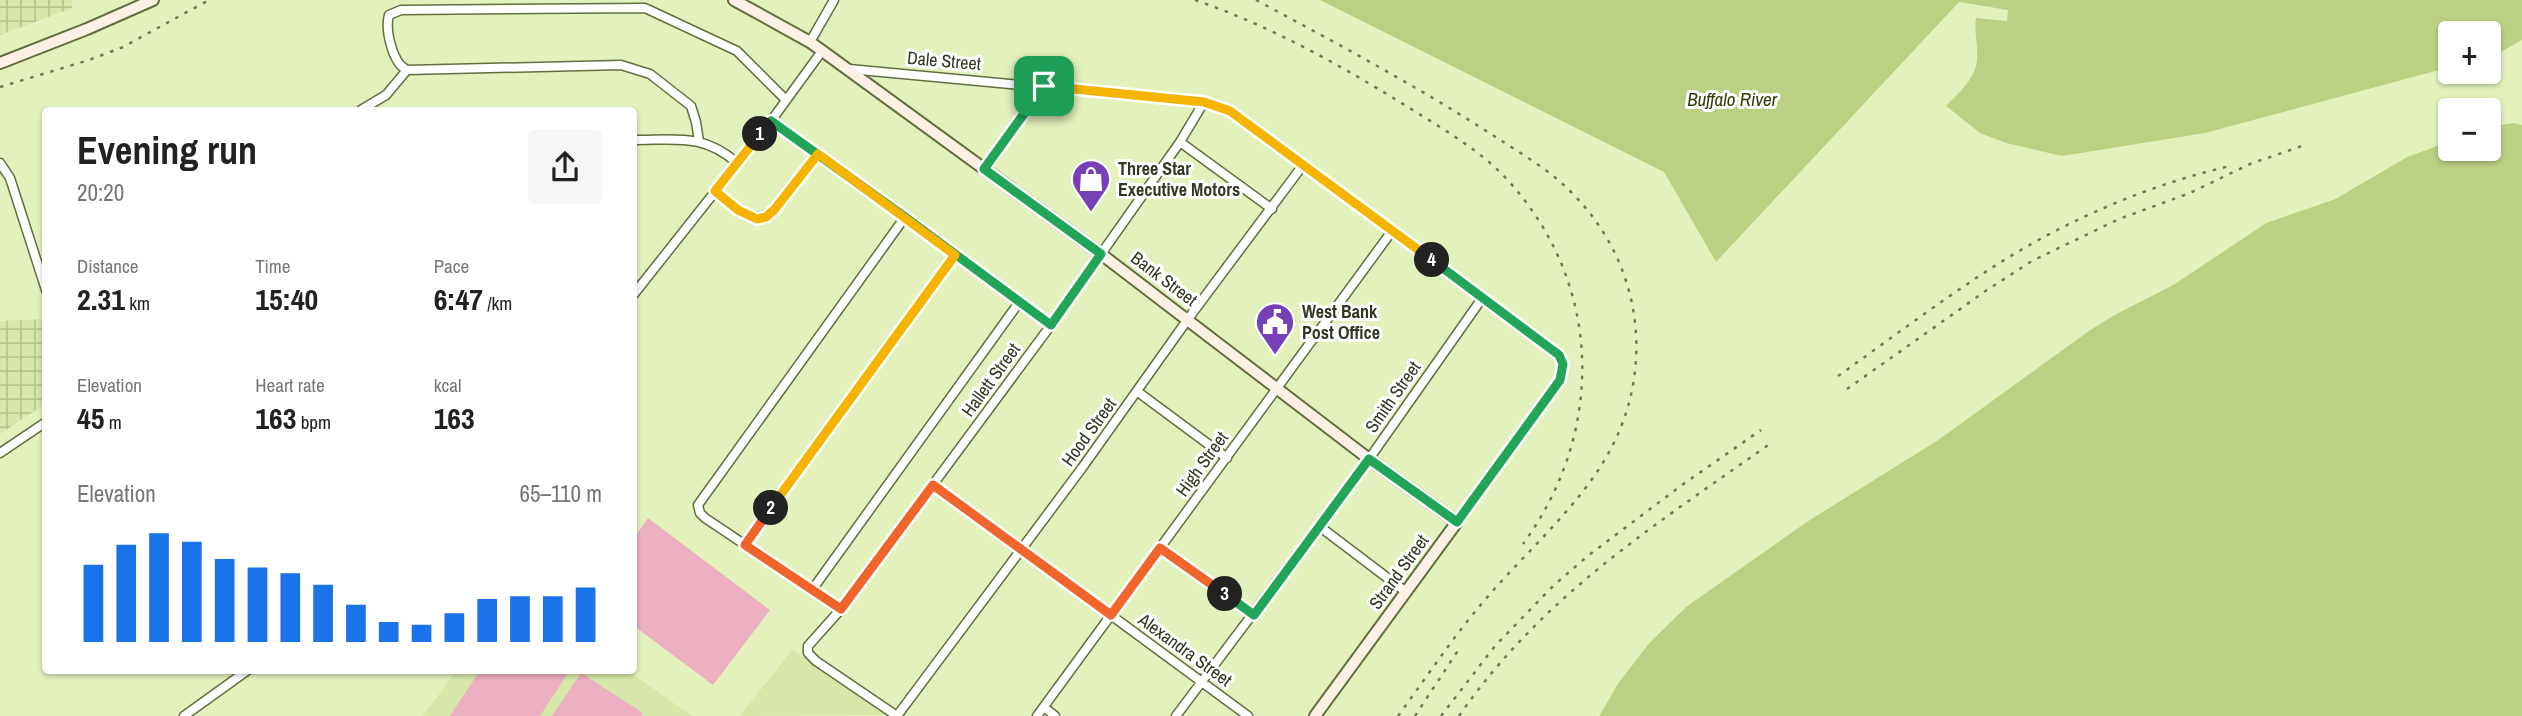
<!DOCTYPE html>
<meta charset="utf-8">
<style>
:root{--surface:#fff;--page:#f6f6f6;--text:#222;--muted:#767676;--accent:#1a73e8}
body{margin:0;font-family:"Archivo Narrow",sans-serif;background:var(--page);color:var(--text);height:100vh;display:flex;flex-direction:column;font-size:26px;white-space:nowrap}
*{box-sizing:border-box;margin:0}
p{font-size:23px;color:var(--muted)}
.icon{flex:none;width:38px;height:38px;fill:none;stroke:currentColor;stroke-width:2;stroke-linecap:round;stroke-linejoin:round}
.map{position:relative;flex:1;overflow:hidden}
.panel{position:absolute;left:42px;top:107px;width:595px;height:567px;display:flex;flex-direction:column;background:var(--surface);border-radius:7px;box-shadow:0 2px 5px #0004}
.panel>*{flex:none}
.controls{position:absolute;left:2438px;top:21px;display:grid;gap:14px}
.controls a{display:grid;place-items:center;width:63px;height:63px;border-radius:7px;background:var(--surface);box-shadow:0 2px 5px #0004;font-size:35px}
.pin{position:absolute;display:grid;place-items:center;width:60px;height:60px;color:#fff;margin:-30px;border-radius:14px;box-shadow:0 4px 10px #0006}
.km{position:absolute;width:35px;height:35px;margin:-18px;border-radius:50%;background:#222;color:#fff;font-size:19px;line-height:35px;text-align:center}
.round{display:grid;place-items:center;flex:none;width:74px;height:74px;border-radius:7px;background:var(--page)}
.headline{display:flex;align-items:center;justify-content:space-between;height:119px;padding:0 35px}
h1{font-size:38px;font-weight:700;line-height:52px}
.stats{display:grid;grid-template-columns:repeat(3,1fr);gap:10px;height:119px;padding:7px 35px}
.stats div{display:grid;align-content:center}
.stats b{font-size:30px;font-weight:700}
.stats small{font-size:19px;font-weight:400}
.stats p{font-size:19px}
.chart{height:196px;padding:14px 35px}
.chart p{display:flex;justify-content:space-between}
.chart svg{width:100%;height:126px;margin-top:7px;stroke:var(--accent);stroke-width:6}
.map>svg:first-child{display:block}
</style>
<div class="map">
<svg width="2522" height="716" viewBox="0 0 2522 716">
<defs>
<pattern id="industrial-grid" width="8" height="8" patternUnits="userSpaceOnUse" patternTransform="scale(1.75)"><rect width="8" height="8" fill="#d6e7a9"/><path d="M0 4h8M4 0v8" fill="none" stroke="#b8c791"/></pattern>
</defs>
<rect width="100%" height="100%" fill="#e3f2bc"/>
<!-- built -->
<path fill="#d6e7a9" d="M792 650 888 715 740 716Z
M457 670H627L692 716H423Z"/>
<!-- industrial -->
<path fill="url(#industrial-grid)" d="M0 0H72V8L0 35Z
M43 319 46 325 45 404 0 434V321Z"/>
<!-- garden -->
<path fill="#ecb0c0" d="M648 518 770 610 713 685 634 626V538Z
M480 670H570L540 716H450Z
M581 673 643 713 641 716H552Z"/>
<!-- water -->
<path fill="#bcd084" d="M1320 0H2522V40L2499 53 2489 56 2488 33H2450V67L2205 133 2062 156 2006 143 1980 133 1946 106C1959 93 1977 77 1977 58 1978 44 1974 32 1976 18L2007 21 2008 10 1959 2 1716 262 1664 172Z
M2513 123 2522 125V716H1599L1619 682 1650 642 1687 606 1808 521 1938 440 2090 330 2116 314 2173 285 2266 223 2335 199 2407 157 2450 141V149H2488L2489 127Z"/>
<!-- pier -->
<path fill="#e3f2bc" d="M2450 138V141L2407 157 2335 199 2266 223 2173 285 2116 314 2090 330 1938 440 1808 521 1687 606 1650 642 1619 682 1599 716H1595L1616 680 1647 640 1684 603 1806 518 1936 437 2088 327 2114 311 2171 282 2265 220 2334 196 2405 154Z"/>
<g fill="none" stroke-linecap="round" stroke-linejoin="round">
<!-- street casing -->
<g stroke="#626f3e" stroke-width="11">
<path id="street" d="M810 42 834 0
M849 69 1204 102 1237 115 1559 355 1564 364 1560 380 1457 522
M361 110 386 95 407 70
M771 121 905 217 1051 325
M634 140C675 140 704 133 737 163
M699 141 696 122 691 106 650 74 621 65 407 70C392 63 385 29 389 15L401 10 645 8 737 51 786 100
M1180 142 1272 209
M0 163 10 178 46 290
M984 169 1044 86
M715 191C734 206 751 229 774 210L818 154
M634 294 771 121 822 51
M1138 392 1227 458
M0 453 46 422
M934 485 1248 716
M1319 526 1406 592
M745 545 817 443 955 255
M1160 548 1254 615
M812 590 1020 301
M841 609 705 518 700 513 698 505 905 217
M1044 707 1055 716
M184 716 248 670
M897 716 816 661 808 653V646L841 609 1051 325 1180 142 1204 102
M897 716 1082 468 1188 319 1303 165
M1037 716 1392 231
M1176 716 1369 459 1483 297"/>
</g>
<!-- secondary casing -->
<g stroke="#626f3e" stroke-width="14">
<path id="secondary" d="M734 0 810 42 1101 254 1369 459 1457 522 1315 716
M0 63 87 29 153 0"/>
</g>
<!-- street -->
<use href="#street" stroke="#fff" stroke-width="8"/>
<!-- secondary -->
<use href="#secondary" stroke="#fef0e4" stroke-width="10"/>
<!-- rail -->
<path stroke="#707958" stroke-width="2.5" stroke-dasharray="3.5 7" stroke-linecap="butt" d="M1195 0C1271 26 1340 65 1408 107 1441 128 1475 147 1503 175 1603 280 1607 429 1523 544
M1256 0C1336 43 1415 85 1491 134 1518 152 1549 169 1572 193 1644 265 1657 374 1604 461 1573 512 1523 555 1484 601 1453 637 1426 678 1398 716
M0 87 89 60 123 47 209 0
M1838 376C1896 335 1953 291 2014 254 2079 215 2156 183 2230 166
M1847 389 1987 290 2032 261 2119 219 2190 193 2250 164 2302 146
M1415 716 1461 646
M1441 716 1495 646 1554 585 1589 555 1682 485 1761 430
M1459 716C1543 595 1654 526 1771 443"/>
</g>
<g fill="none" stroke-linecap="round" stroke-linejoin="round">
<!-- split-1 casing -->
<g stroke="#fff" stroke-width="14">
<path id="split-1" d="M760 134 771 121 905 217 1051 325 1101 254 984 169 1044 86"/>
</g>
<!-- split-2 casing -->
<g stroke="#fff" stroke-width="14">
<path id="split-2" d="M760 134 715 191 738 210 757 219 766 217 774 210 818 154 955 255 771 508"/>
</g>
<!-- split-3 casing -->
<g stroke="#fff" stroke-width="14">
<path id="split-3" d="M771 508 745 545 841 609 933 485 1111 615 1160 548 1225 594"/>
</g>
<!-- split-4 casing -->
<g stroke="#fff" stroke-width="14">
<path id="split-4" d="M1225 594 1254 615 1369 459 1457 522 1560 380 1563 364 1559 355 1432 260"/>
</g>
<!-- split-5 casing -->
<g stroke="#fff" stroke-width="14">
<path id="split-5" d="M1044 86 1204 102 1230 111 1432 260"/>
</g>
<!-- split-1 -->
<use href="#split-1" stroke="#22a559" stroke-width="9"/>
<!-- split-2 -->
<use href="#split-2" stroke="#f5b400" stroke-width="9"/>
<!-- split-3 -->
<use href="#split-3" stroke="#f0652b" stroke-width="9"/>
<!-- split-4 -->
<use href="#split-4" stroke="#22a559" stroke-width="9"/>
<!-- split-5 -->
<use href="#split-5" stroke="#f5b400" stroke-width="9"/>
</g>
<!-- icons -->
<defs>
<g id="shop-pin" transform="scale(2.0125)"><path d="M0 17L-7.5 6A9.5 9.5 0 1 1 7.5 6Z" fill="#7640b7" stroke="#fff"/><path d="M-5-2.5h2.3a2.7 3.5 0 0 1 5.4 0H5L5.5 6h-11ZM-1.5-2.5h3a1.5 2.3 0 0 0-3 0Z" fill="#fff"/></g>
<g id="civic-pin" transform="scale(2.0125)"><path d="M0 17L-7.5 6A9.5 9.5 0 1 1 7.5 6Z" fill="#7640b7" stroke="#fff"/><path d="M-.6-6.5H3V-4.5H.6V-3L4-1V1h2V6H-6V1h2V-1L-.6-3ZM-1.2 2.5V6h2.4V2.5Z" fill="#fff"/></g>
</defs>
<g fill-rule="evenodd">
<use href="#shop-pin" x="1091" y="179"/>
<use href="#civic-pin" x="1275" y="322"/>
</g>
<g text-anchor="middle" stroke-width="6" stroke-linejoin="round" paint-order="stroke">
<!-- street labels -->
<g font-size="18" fill="#313722" stroke="#fff">
<text transform="translate(944 61) rotate(5)" y="6">Dale Street</text>
<text transform="translate(1164 279) rotate(37)" y="6">Bank Street</text>
<text transform="translate(991 380) rotate(-54)" y="6">Hallett Street</text>
<text transform="translate(1393 397) rotate(-55)" y="6">Smith Street</text>
<text transform="translate(1089 432) rotate(-54)" y="6">Hood Street</text>
<text transform="translate(1202 464) rotate(-54)" y="6">High Street</text>
<text transform="translate(1399 572) rotate(-54)" y="6">Strand Street</text>
<text transform="translate(1185 650) rotate(36)" y="6">Alexandra Street</text>
</g>
<!-- poi labels -->
<g font-size="18" font-weight="bold" fill="#313722" stroke="#fff" text-anchor="start">
<text x="1118" y="175">Three Star<tspan x="1118" dy="21">Executive Motors</tspan></text>
<text x="1302" y="318">West Bank<tspan x="1302" dy="21">Post Office</tspan></text>
</g>
<!-- water labels -->
<g font-size="19" font-style="italic" fill="#323d02" stroke="#fff">
<text x="1732" y="106">Buffalo River</text>
</g>
</g>
</svg>
<div class="controls">
<a>+</a>
<a>−</a>
</div>
<div class="pin" style="left:1044px;top:86px;background:#1e9e55"><svg class="icon" aria-label="arrive" viewBox="0 0 24 24"><path d="M6 21V4h12l-3 4 3 4H6"/></svg></div>
<b class="km" style="left:760px;top:134px">1</b>
<b class="km" style="left:771px;top:508px">2</b>
<b class="km" style="left:1225px;top:594px">3</b>
<b class="km" style="left:1432px;top:260px">4</b>
<section class="panel">
<div class="headline"><div><h1>Evening run</h1><p>20:20</p></div><a class="round"><svg class="icon" aria-label="share" viewBox="0 0 24 24"><path d="M12 15V3M7 8l5-5 5 5M5 13v7h14v-7"/></svg></a></div>
<div class="stats">
<div><p>Distance</p><b>2.31<small> km</small></b></div>
<div><p>Time</p><b>15:40</b></div>
<div><p>Pace</p><b>6:47<small> /km</small></b></div>
</div>
<div class="stats">
<div><p>Elevation</p><b>45<small> m</small></b></div>
<div><p>Heart rate</p><b>163<small> bpm</small></b></div>
<div><p>kcal</p><b>163</b></div>
</div>
<div class="chart"><p><span>Elevation</span>65–110 m</p>
<svg viewBox="0 0 160 44" preserveAspectRatio="none"><path d="M5 44V17M15 44V10M25 44V6M35 44V9M45 44V15M55 44V18M65 44V20M75 44V24M85 44V31M95 44V37M105 44V38M115 44V34M125 44V29M135 44V28M145 44V28M155 44V25"/></svg>
</div>
</section>
</div>
